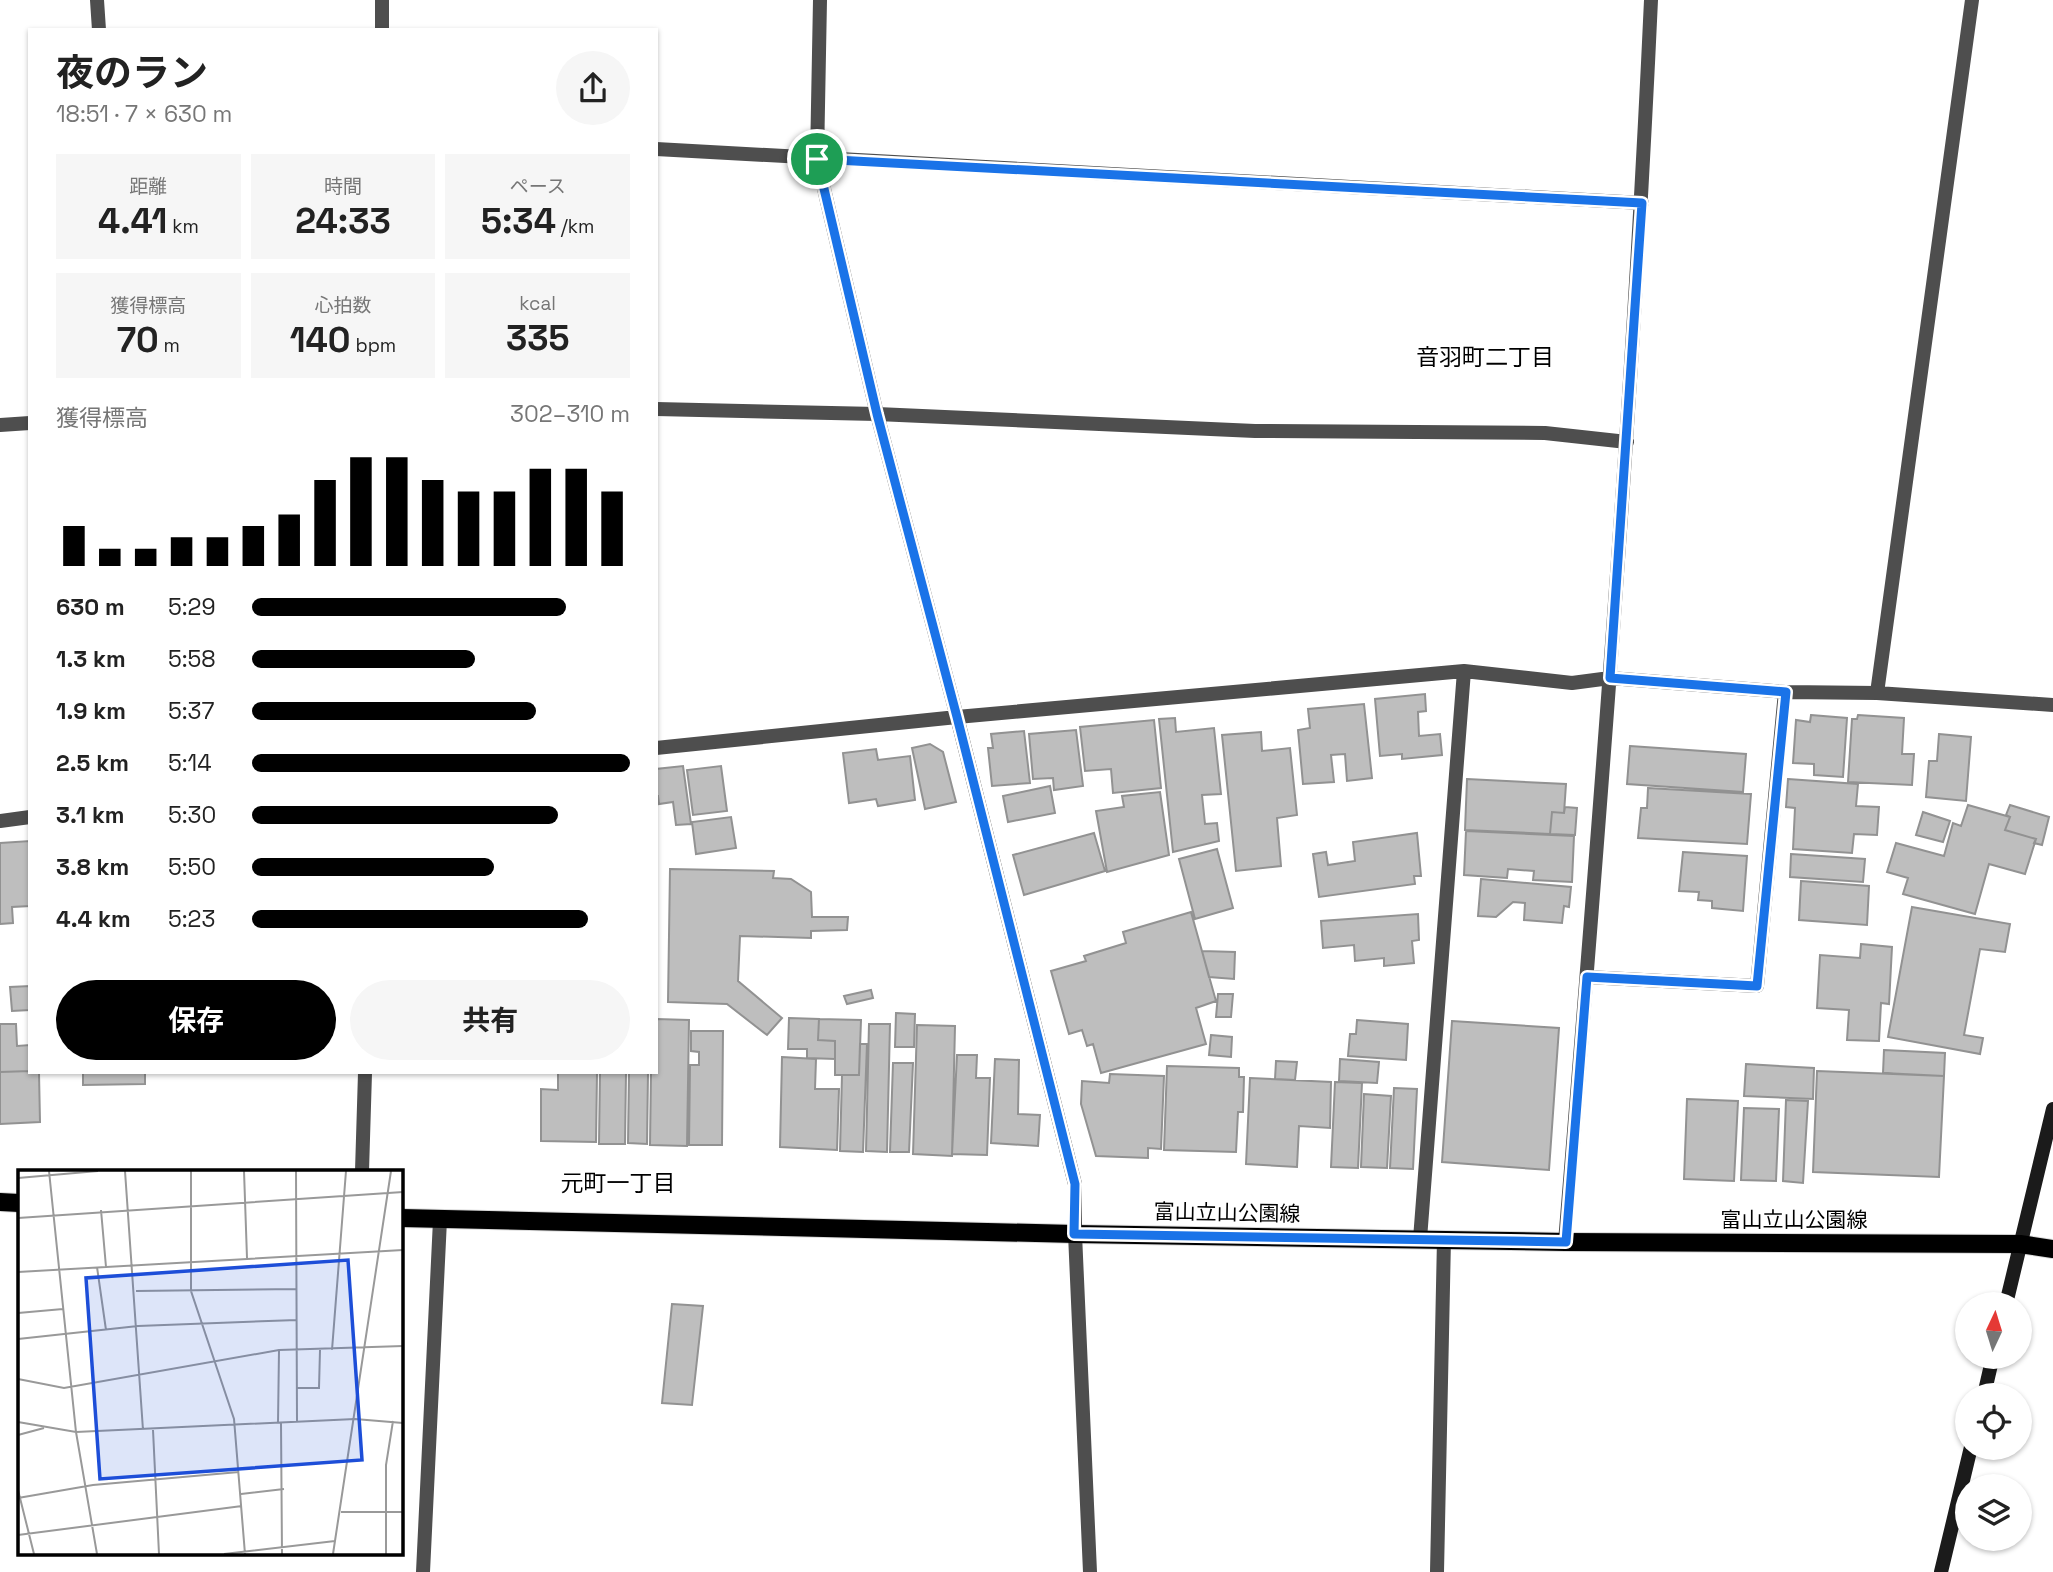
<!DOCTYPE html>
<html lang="ja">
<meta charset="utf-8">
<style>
:root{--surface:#fff;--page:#f6f6f6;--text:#222;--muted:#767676;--accent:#000}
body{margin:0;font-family:"Space Grotesk","Noto Sans JP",sans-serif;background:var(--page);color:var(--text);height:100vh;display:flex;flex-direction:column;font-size:26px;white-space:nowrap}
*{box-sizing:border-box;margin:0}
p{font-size:23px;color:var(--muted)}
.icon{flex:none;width:38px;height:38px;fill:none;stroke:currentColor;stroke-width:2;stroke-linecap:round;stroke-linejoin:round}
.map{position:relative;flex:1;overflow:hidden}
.panel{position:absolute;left:28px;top:28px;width:630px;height:1046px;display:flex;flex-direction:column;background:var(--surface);border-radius:0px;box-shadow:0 2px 5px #0004}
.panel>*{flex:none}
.needle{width:46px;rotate:4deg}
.fabs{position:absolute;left:1955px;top:1292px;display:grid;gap:14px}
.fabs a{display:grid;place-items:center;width:77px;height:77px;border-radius:50%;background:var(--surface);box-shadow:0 2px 5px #0004;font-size:35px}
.pin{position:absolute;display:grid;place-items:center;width:60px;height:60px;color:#fff;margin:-30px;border:4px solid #fff;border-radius:50%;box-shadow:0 2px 7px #0007}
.round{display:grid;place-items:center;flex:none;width:74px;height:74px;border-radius:37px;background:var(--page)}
.headline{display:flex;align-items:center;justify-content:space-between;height:119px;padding:0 28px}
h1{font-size:38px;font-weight:700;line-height:52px}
.figures{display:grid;grid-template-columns:repeat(3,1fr);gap:10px;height:119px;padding:7px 28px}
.figures div{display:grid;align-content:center;border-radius:0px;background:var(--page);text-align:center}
.figures b{font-size:35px;font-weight:700}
.figures small{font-size:19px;font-weight:400}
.figures p{font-size:19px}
.chart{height:196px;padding:14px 28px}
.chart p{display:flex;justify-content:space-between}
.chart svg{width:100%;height:126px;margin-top:7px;stroke:var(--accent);stroke-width:6}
.action{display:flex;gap:14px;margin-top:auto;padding:14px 28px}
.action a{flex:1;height:80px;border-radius:42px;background:var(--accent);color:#fff;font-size:28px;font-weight:700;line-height:80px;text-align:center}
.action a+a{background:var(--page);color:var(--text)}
ul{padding:0 28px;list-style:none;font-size:23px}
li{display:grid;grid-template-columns:112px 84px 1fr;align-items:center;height:52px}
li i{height:18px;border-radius:9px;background:var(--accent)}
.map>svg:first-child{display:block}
</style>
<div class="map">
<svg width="2053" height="1572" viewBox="0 0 2053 1572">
<rect width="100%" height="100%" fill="#fff"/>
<!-- building -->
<path fill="#bebebe" stroke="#929292" stroke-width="2" d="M1425 694 1426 711 1418 712 1419 736 1440 734 1442 755 1402 759V754L1380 756 1375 699Z
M1364 704 1372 778 1347 781 1345 754 1331 755 1334 782 1303 784 1298 730 1310 728 1308 709Z
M1811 715 1847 718 1843 777 1814 775V764L1793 763 1796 720 1810 722Z
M1858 715 1904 718 1902 754H1914L1912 785 1848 782 1852 719H1857Z
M1175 718 1176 732 1214 728 1221 794 1202 795 1205 824 1217 823 1219 841 1173 852 1159 719Z
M1154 720 1161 788 1113 793 1111 769 1085 771 1080 727Z
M1076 730 1083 786 1054 790 1053 778 1033 779 1029 734Z
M1024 731 1030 783 992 786 988 748H993L991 734Z
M1261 732 1262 751 1290 748 1297 815 1277 818 1281 866 1236 871 1222 735Z
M1939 734 1971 737 1966 801 1926 797 1929 761H1937Z
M930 744 943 752 956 802 925 809 912 748Z
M1630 746 1746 754 1743 792 1627 784Z
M876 749 878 760 910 756 915 800 878 806 876 799 849 803 843 753Z
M683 766 691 824 676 825 673 802 659 804 658 796H656V769Z
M721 766 727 811 693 815 687 770Z
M1467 779 1566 784 1564 813 1552 812 1550 834 1465 830Z
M1788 779 1858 784 1856 806 1879 807 1877 835 1854 834 1852 853 1793 849 1795 808 1786 807Z
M1050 786 1055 813 1008 822 1003 796Z
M1648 788 1751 794 1747 844 1638 838 1641 808H1647Z
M1160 792 1169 855 1107 872 1096 811 1124 807 1122 796Z
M1968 805 2010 817 2005 830 2036 839 2025 874 1989 864 1975 914 1903 894 1908 878 1887 872 1896 843 1944 856 1953 823 1961 826Z
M2010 805 2049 817 2042 845 2034 843 2036 839 2005 830 2010 817 2006 815Z
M1565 807 1577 808 1575 835 1550 834 1552 812 1564 813Z
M1923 812 1950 821 1943 842 1916 835Z
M731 817 736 848 696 854 692 822Z
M1466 831 1574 836 1572 882 1533 880 1534 871 1508 869 1507 878 1464 875Z
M1094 833 1105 871 1024 895 1013 855Z
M1417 833 1421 876H1414L1415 884 1319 897 1313 854 1326 852 1328 865 1355 861 1353 842Z
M30 841V906L12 907 13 923 0 924V843Z
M1217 849 1233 908 1195 919 1179 859Z
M1683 852 1747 856 1743 911 1712 908V901L1698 900 1699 892 1679 891Z
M1791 854 1865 859 1863 882 1790 877Z
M670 869 774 871 773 878 791 879 811 892 812 917H848L847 930 811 931V938L740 936 738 981 782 1018 767 1035 727 1004 668 1002Z
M1481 879 1571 887 1569 907 1564 906 1562 923 1524 920 1525 903 1513 902 1496 917 1478 916Z
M1801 881 1869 886 1867 925 1799 920Z
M1912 907 2010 924 2005 952 1980 949 1964 1035 1983 1038 1980 1054 1888 1037Z
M1191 912 1216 1001 1196 1008 1206 1044 1101 1073 1093 1044 1087 1046 1082 1030 1069 1034 1051 971 1086 961 1084 956 1126 943 1123 932Z
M1418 914 1419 940 1412 941 1414 963 1384 966V958L1355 961 1354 945 1323 948 1321 921Z
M1861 944 1892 947 1889 1004 1881 1003 1879 1041 1847 1040 1849 1010 1817 1008 1820 955 1860 958Z
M1202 951 1235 952 1234 979 1209 977Z
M30 986V1010L12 1011 10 987Z
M871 990 873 998 847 1004 844 996Z
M1218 994H1233L1231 1017H1216Z
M896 1013 915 1014 914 1047H895Z
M789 1018 819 1019 818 1040 835 1041V1059L807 1058V1049H788Z
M656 1019 689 1020 687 1146 650 1145 651 1073H656Z
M819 1019 861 1020 859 1075H835V1041L818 1040Z
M1357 1020 1408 1024 1406 1060 1348 1056 1350 1034H1356Z
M1452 1021 1559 1028 1549 1170 1442 1162Z
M0 1024H16L17 1046 30 1045V1071L0 1072Z
M869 1024H890L887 1152 866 1151Z
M917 1025 955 1026 952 1156 913 1154Z
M691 1031H723L722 1145H689L690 1065H699V1052L691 1051Z
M1211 1035 1232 1037 1231 1057 1209 1055Z
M860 1044H867L863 1152 840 1151 842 1075H859Z
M1884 1050 1945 1053 1944 1076 1883 1073Z
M957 1055H977L976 1078H990L987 1155 952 1154Z
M782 1057 816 1059 815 1089H839L837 1150 780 1147Z
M995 1059 1019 1060 1018 1114 1040 1115 1038 1146 991 1143Z
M1340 1059 1379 1062 1377 1083 1339 1081Z
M1276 1061 1297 1062 1295 1080 1275 1079Z
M893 1063H913L909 1152H890Z
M1746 1064 1814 1068 1813 1099 1744 1096Z
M1167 1066 1239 1068V1077H1244L1243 1112H1238L1236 1152 1164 1150Z
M30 1071 39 1073 40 1122 0 1124V1072Z
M1817 1071 1944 1076 1939 1177 1813 1172Z
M83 1073H145V1084L83 1085Z
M558 1073H597L596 1142 541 1141V1089L558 1090Z
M600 1073H626L625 1144H599Z
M629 1073H648L647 1144 628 1143Z
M1110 1074 1164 1076 1161 1149 1148 1148V1158L1096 1156 1081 1104 1082 1081 1109 1083Z
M1250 1078 1331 1082 1330 1128 1299 1126 1297 1167 1246 1164Z
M1335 1082 1362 1083 1358 1168 1331 1167Z
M1394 1088 1417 1089 1413 1169 1390 1168Z
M1364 1094 1391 1096 1387 1168 1361 1167Z
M1687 1099 1738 1101 1734 1181 1684 1179Z
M1786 1100 1808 1101 1803 1183 1783 1181Z
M1744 1108 1779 1109 1776 1181 1741 1180Z
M672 1304 703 1306 692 1405 662 1403Z"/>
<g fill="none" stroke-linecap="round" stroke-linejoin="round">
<!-- primary casing -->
<g stroke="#dbdbdb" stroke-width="20">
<path id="primary" d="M0 1202 19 1203
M401 1218 1075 1234 1565 1242 2020 1244 2053 1249"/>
</g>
<!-- street -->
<path stroke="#4e4e4e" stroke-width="14" d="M97 0 99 30
M382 0V30
M820 0 817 159 877 414 957 717
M656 149 1642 203
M656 409 877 414 1255 431 1545 433 1627 442
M0 425 30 423
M1877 693 1972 0
M656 748 957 717 1464 671 1572 683 1610 678 1785 692 1877 693 2053 705
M0 821 30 817
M1587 977 1757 986 1785 692
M362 1171 365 1073
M1075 1234 1090 1572
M1420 1239 1464 671
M1565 1242C1599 828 1632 415 1651 0
M423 1572 440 1220
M1437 1572 1444 1239"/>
<!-- secondary -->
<path stroke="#1b1b1b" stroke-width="14" d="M957 717 1075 1184V1234
M2006 1304 2053 1109
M1984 1395 1993 1356
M1941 1572 1971 1447"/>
<!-- primary -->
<use href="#primary" stroke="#000" stroke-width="18"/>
</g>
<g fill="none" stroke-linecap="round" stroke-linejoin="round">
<!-- route casing -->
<g stroke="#fff" stroke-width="14">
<path id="route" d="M817 159 1642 203 1610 678 1786 692 1757 986 1587 977 1566 1242 1074 1234 1075 1184 957 717 877 414Z"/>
</g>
<!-- route -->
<use href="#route" stroke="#1a73e8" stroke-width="9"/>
</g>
<g text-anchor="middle" stroke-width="5" stroke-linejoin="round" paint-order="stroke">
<!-- street labels -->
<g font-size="21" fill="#000" stroke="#fff">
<text transform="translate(1227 1213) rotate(1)" y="7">富山立山公園線</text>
<text x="1794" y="1227">富山立山公園線</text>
</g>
<!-- neighbourhood labels -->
<g font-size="23" fill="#000" stroke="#fff">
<text x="1485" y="365">音羽町二丁目</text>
<text x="618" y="1191">元町一丁目</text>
</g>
</g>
<!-- overview -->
<g transform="translate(18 1170)">
<rect width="385" height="385" fill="#fff"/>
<path fill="none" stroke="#999" stroke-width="2" d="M31 1 58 262 79 384M107 1 125 260M173 1V121L216 249 227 384M226 1 229 88M278 1 279 252M0 8 80 1M83 40 88 97M0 48 385 22M79 97 88 160M0 102 385 80M118 121 279 119M0 143 45 139M0 169 120 156 279 150M314 180 328 1M0 209 46 218 261 180 385 176M279 218H301L302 180M0 252 58 262 337 249 385 253M260 253 261 180M263 253 264 384M135 260 141 384M0 265 26 258M0 320 16 384M223 324 266 319M0 328 75 315 221 302M323 342H385M0 365 224 336M206 384 317 371M315 384 373 1M368 384V295L375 251"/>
<path fill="#1d4ed8" fill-opacity="0.15" stroke="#1d4ed8" stroke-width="3.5" d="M330 90 344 290 82 309 68 108Z"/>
<rect width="385" height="385" fill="none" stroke="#000" stroke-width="3.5"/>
</g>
</svg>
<div class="fabs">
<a><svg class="needle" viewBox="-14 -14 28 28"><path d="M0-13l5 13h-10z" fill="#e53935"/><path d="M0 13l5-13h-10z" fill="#767676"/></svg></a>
<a><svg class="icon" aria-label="locate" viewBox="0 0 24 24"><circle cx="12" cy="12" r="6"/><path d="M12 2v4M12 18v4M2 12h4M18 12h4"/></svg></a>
<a><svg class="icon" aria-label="layers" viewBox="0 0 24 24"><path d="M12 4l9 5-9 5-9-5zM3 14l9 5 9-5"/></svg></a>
</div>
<div class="pin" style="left:817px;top:159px;background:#1e9e55"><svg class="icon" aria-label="arrive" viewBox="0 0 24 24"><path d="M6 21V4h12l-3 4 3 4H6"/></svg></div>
<section class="panel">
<div class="headline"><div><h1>夜のラン</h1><p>18:51 · 7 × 630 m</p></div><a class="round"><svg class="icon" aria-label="share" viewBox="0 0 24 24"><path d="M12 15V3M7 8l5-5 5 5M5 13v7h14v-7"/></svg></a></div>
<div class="figures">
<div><p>距離</p><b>4.41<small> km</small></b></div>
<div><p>時間</p><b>24:33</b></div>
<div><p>ペース</p><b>5:34<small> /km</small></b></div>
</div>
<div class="figures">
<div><p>獲得標高</p><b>70<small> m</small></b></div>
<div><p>心拍数</p><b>140<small> bpm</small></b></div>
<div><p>kcal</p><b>335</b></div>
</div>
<div class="chart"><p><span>獲得標高</span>302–310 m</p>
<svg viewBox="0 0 160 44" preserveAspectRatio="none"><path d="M5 44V30M15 44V38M25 44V38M35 44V34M45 44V34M55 44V30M65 44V26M75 44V14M85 44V6M95 44V6M105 44V14M115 44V18M125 44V18M135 44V10M145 44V10M155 44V18"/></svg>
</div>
<ul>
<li><b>630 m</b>5:29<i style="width:83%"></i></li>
<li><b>1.3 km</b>5:58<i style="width:59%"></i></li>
<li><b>1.9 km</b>5:37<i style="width:75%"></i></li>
<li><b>2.5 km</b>5:14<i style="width:100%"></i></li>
<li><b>3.1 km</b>5:30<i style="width:81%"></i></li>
<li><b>3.8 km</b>5:50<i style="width:64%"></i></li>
<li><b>4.4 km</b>5:23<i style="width:89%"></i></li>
</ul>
<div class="action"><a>保存</a><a>共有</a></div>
</section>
</div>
